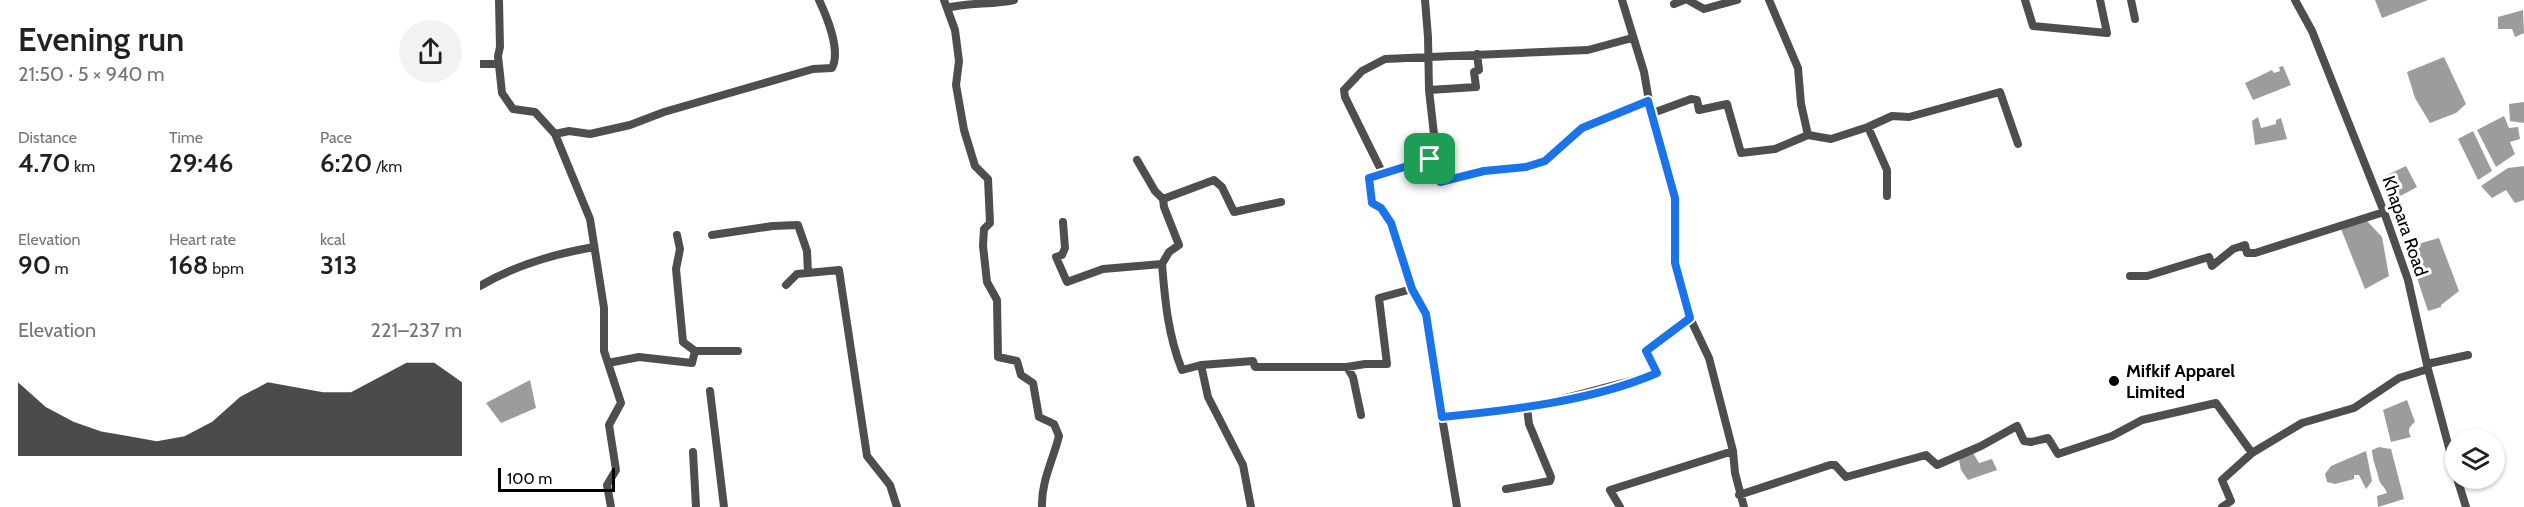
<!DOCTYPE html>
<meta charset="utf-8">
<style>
:root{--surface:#fff;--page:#f2f2f2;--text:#202124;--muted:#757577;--accent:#000}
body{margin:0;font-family:Cabin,sans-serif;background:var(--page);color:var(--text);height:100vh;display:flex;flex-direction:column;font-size:22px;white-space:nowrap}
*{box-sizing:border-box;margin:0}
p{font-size:20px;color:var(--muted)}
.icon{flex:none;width:33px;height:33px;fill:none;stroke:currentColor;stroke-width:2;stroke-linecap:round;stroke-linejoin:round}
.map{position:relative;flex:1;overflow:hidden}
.panel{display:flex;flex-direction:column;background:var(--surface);width:480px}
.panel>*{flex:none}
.tools{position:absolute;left:1965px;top:429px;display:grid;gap:12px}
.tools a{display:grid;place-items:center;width:60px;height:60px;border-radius:50%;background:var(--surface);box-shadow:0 2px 4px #0004;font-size:30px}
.scale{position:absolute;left:18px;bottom:15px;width:117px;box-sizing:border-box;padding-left:6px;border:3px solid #000;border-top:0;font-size:16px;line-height:21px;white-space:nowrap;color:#000;-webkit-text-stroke:4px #fff;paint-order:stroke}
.pin{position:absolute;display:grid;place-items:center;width:51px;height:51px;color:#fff;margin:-26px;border-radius:12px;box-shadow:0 3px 9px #0006}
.round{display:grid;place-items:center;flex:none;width:63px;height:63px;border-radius:32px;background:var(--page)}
.headline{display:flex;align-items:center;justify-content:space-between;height:102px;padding:0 18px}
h1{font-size:33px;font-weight:600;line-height:45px}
.stats{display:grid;grid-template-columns:repeat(3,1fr);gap:9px;height:102px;padding:6px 18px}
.stats div{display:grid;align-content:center}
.stats b{font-size:26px;font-weight:600}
.stats small{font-size:16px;font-weight:400}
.stats p{font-size:16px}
.chart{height:168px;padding:12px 18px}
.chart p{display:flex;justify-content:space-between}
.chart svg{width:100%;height:108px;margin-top:6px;fill:var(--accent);opacity:.7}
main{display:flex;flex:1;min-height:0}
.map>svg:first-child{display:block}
</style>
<main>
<section class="panel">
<div class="headline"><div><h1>Evening run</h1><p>21:50 · 5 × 940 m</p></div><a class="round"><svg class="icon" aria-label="share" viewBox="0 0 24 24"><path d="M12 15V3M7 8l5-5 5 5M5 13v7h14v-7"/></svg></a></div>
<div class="stats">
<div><p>Distance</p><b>4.70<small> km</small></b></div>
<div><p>Time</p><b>29:46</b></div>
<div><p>Pace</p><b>6:20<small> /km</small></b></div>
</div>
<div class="stats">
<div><p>Elevation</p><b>90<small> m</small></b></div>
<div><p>Heart rate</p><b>168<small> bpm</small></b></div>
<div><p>kcal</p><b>313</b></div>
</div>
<div class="chart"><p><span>Elevation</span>221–237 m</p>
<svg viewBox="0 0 160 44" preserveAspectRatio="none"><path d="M0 44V14L10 24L20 30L30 34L40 36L50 38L60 36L70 30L80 20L90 14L100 16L110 18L120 18L130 12L140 6L150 6L160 14V44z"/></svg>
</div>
</section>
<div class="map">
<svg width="2044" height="507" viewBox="0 0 2044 507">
<rect width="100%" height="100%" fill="#fff"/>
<!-- water -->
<path fill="#9c9c9c" d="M1895 0H1948L1902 18Z
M2043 10 2044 33 2035 37 2032 29H2018V17Z
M1964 57 1986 104 1976 113 1950 123 1935 98 1927 72Z
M1803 66 1811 85 1773 100 1765 83 1792 70 1794 73 1800 71 1799 67Z
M2044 102V123L2030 121 2029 104Z
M2024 116 2029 128 2038 127 2040 139 2030 142 2035 154 2016 167 1997 130Z
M1778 117 1781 128 1796 124V120L1801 118 1807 139 1775 145 1772 121Z
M1993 131 2012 171 1998 180 1978 139Z
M1926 166 1937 187 1913 200 1911 195 1908 196 1901 178Z
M2044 166V200L2035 203 2026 190 2012 198 2001 186 2028 168Z
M1887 221 1902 237 1909 276 1885 289 1861 229Z
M1959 238 1979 291 1961 305V307L1948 311 1930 257 1937 254 1934 245Z
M50 380 56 408 21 423 6 403Z
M1927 400 1935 422C1929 427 1927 430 1931 437L1911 442 1903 410Z
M1899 447 1911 449 1924 499 1898 507 1897 496 1907 493C1905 487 1901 485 1899 480 1897 470 1892 459 1892 450Z
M1492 451 1499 463 1512 459 1517 470 1488 480 1481 470 1479 460Z
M1886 451 1892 481 1886 489 1879 475H1874V479L1855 484 1847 482 1845 474 1851 466Z"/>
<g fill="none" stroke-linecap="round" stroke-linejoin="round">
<!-- minor -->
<path stroke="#4e4e4e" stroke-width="8" d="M19 0 20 47 18 56 22 93 33 109 55 112 75 134 110 219 124 308V351L141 403 129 425 136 470 127 485 131 507
M464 0 475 30 479 61 476 85 484 130 495 166 508 179 510 223 504 229 503 246 507 282 517 300 518 357 537 361 541 375 553 383 559 417 574 424 579 436C573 460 561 482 562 507
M945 0 948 37 949 90 956 152 950 159
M1142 0 1164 72 1169 101 1192 182 1197 222 1195 263 1210 318 1229 358 1253 451 1255 473 1264 507
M1208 0 1224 9 1257 0
M1289 0 1318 68 1321 104 1328 135
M1545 0 1553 26 1627 33 1620 0
M1651 0 1655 19
M1815 0 1832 31 1904 212 1928 280 1948 369 1976 474
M1194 4 1204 0
M467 8C489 2 512 5 534 0
M0 64H18
M949 90 996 87 994 72 999 70 997 54
M1173 113 1211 99 1217 100 1219 110 1247 104 1261 153 1295 149 1328 135 1351 139 1388 127 1412 116 1429 117 1520 92 1538 144
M1388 127 1407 170V196
M75 134 89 131 110 134 150 125 184 112 333 69 352 68C361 51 347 17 339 0
M657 160 675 191 683 199
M903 174 865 97 864 90 882 71 905 59 1108 50 1152 38
M583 222 585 248 582 255 576 257 587 282 623 269 682 264C685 301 688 335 702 370L721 365
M197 235 200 249 196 269 203 342 215 351
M232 235 293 226 318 225 327 251 328 273
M682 264 689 252 699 245 684 207 683 199 734 180 742 187 754 212 801 202
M1650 276H1667L1729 257 1732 266 1753 249 1765 245 1767 253H1775L1904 212
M306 285 317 274 359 270 387 456 410 485 417 507
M0 286C35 265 74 254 114 247
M128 363 159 357 212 363 215 351H258
M1947 364 1988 355
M867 367 873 377 881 415
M230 391 244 507
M962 417 947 314 932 289 911 223 901 208 892 203 889 178 950 159 960 182 1004 171 1046 167 1065 161 1102 128 1169 101
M213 452 216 507
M1977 478 1986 507
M1026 489 1070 481 1071 477 1049 424 1047 408
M1259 495 1350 465H1355L1366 477 1446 455 1457 465 1501 446 1537 426 1544 441 1551 442 1568 438 1578 454 1632 436 1662 420 1736 403 1772 453
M771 507 763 465 728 397 721 365 773 361 775 367H867L885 364H907L899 298 932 289
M977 507 962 417 1047 408 1169 376 1177 373 1166 351 1210 318
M1140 507 1130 490 1253 451
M1742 507 1751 501 1742 480 1772 453 1822 423 1874 408 1919 378 1948 369"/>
</g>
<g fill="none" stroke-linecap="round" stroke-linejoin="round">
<!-- route casing -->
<g stroke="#fff" stroke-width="12">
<path id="route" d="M1168 101 1195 198V263L1210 318 1166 351 1177 373C1112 401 1032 410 962 417L946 314 932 289 911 223 901 208 892 203 889 178 950 159 960 182 1004 171 1046 167 1065 161 1102 128Z"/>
</g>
<!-- route -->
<use href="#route" stroke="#1a73e8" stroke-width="8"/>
</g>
<!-- markers -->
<circle fill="#000" stroke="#fff" stroke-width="2" cx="1634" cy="381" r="6"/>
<g text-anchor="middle" stroke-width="6" stroke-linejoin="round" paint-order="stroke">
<!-- street labels -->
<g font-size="18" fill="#000" stroke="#fff">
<text transform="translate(1925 226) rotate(71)" y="6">Khapara Road</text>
</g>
<!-- poi labels -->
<g font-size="18" font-weight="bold" fill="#000" stroke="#fff" text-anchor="start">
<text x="1646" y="377">Mifkif Apparel<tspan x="1646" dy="21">Limited</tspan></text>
</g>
</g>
</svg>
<div class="tools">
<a><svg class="icon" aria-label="layers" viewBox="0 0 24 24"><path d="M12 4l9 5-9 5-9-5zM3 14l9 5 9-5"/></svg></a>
</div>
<div class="scale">100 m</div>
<div class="pin" style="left:950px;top:159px;background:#1e9e55"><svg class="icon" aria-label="arrive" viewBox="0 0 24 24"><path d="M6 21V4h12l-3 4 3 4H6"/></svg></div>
</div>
</main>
